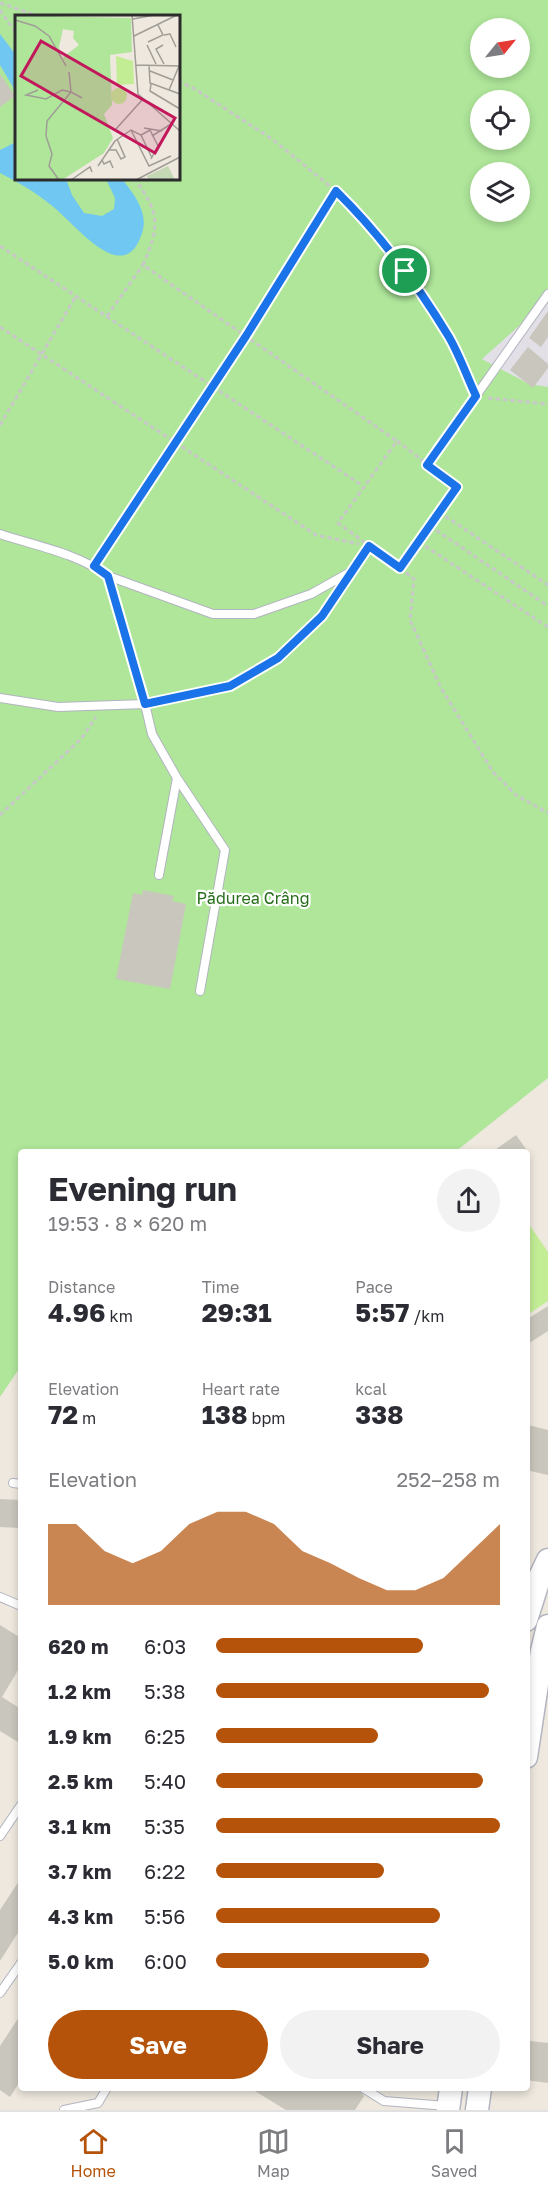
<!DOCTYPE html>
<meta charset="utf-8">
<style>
:root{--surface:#fff;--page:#f2f2f3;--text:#2b2b33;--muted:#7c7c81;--line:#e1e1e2;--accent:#b45309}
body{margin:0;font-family:"Golos Text",sans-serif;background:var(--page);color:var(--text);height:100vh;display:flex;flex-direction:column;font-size:22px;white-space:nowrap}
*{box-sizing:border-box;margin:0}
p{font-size:20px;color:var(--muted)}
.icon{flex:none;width:33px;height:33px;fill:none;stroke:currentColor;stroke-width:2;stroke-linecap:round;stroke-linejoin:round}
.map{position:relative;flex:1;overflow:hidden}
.side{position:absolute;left:18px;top:1149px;width:512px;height:942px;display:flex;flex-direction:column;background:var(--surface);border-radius:6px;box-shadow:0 3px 9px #0003}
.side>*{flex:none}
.needle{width:39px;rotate:60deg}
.buttons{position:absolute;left:470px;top:18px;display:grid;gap:12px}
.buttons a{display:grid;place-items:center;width:60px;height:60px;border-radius:50%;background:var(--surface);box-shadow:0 3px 9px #0003;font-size:30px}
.pin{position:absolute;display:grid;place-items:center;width:51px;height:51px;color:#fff;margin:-26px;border:3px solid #fff;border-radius:50%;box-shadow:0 2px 6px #0007}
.round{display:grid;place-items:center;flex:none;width:63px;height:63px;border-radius:32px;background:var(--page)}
.head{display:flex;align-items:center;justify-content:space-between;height:102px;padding:0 30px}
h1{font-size:33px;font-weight:700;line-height:45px}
.figures{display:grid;grid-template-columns:repeat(3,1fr);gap:9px;height:102px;padding:6px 30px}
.figures div{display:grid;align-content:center}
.figures b{font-size:26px;font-weight:700}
.figures small{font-size:16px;font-weight:400}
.figures p{font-size:16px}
.chart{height:168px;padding:12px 30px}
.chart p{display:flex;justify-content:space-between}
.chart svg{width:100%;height:108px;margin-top:6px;fill:var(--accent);opacity:.7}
.button{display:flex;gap:12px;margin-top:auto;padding:12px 30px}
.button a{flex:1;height:69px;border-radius:36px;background:var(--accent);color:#fff;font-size:24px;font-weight:700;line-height:69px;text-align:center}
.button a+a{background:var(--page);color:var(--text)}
ul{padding:0 30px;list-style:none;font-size:20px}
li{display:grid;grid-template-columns:96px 72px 1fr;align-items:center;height:45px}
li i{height:15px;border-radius:8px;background:var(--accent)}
.menu{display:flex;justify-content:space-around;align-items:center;height:84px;border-top:2px solid var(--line);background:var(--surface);font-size:16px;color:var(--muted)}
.menu a{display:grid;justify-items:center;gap:3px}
.menu .on{color:var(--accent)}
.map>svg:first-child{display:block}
</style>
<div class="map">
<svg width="548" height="2110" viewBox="0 0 548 2110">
<rect width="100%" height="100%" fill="#eee8de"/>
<!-- industrial -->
<path fill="#e2dfe7" d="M548 300V388L529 384 481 359Z"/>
<!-- green -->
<path fill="#afe69a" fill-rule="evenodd" d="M0 0H548V300L482 359 529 384 548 387V1078L455 1152H21V1366L0 1397ZM16 16H178V178H16ZM480 28H519V68H480ZM480 100H519V140H480ZM480 172H519V212H480Z"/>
<!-- pitch -->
<path fill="#c2ed95" d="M526 1220 548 1252V1301L527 1315Z"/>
<!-- water -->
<path fill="#6fc7f2" d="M0 34 16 55V97L13 87 0 65Z
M16 142V178L66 179 72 195 84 213 102 216 114 209 115 198 106 179H122C134 194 149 213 142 233 124 291 73 221 51 205 35 192 18 182 0 173V150Z"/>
<!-- building -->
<path fill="#c9c6bd" d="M0 74 15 96 0 107Z
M548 311V337L541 347 529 338Z
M528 347 548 364V368L533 388 510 370Z
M143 890 174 896 172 901 186 904 170 989 116 979 133 893 142 895Z
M516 1135 528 1152H492Z
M548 1306V1331L526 1345V1320Z
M528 1425 548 1430V1475L526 1470Z
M0 1499 21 1500V1528L0 1527Z
M0 1625 21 1638V1665L2 1697 21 1709V1744L0 1731Z
M21 1878V1928L0 1961V1910Z
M21 2014V2080L10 2097 0 2090V2046Z
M530 2041 548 2043V2083L526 2080Z
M250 2088H357L364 2096 355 2110H286Z"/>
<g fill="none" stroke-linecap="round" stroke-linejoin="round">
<!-- service casing -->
<g stroke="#b2b4c0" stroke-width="10">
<path id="service" d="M427 465 548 294
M0 534C36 546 77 553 108 576L145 704 58 707 0 698
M108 576 213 614H254L311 594 352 571
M177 778 225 850 200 991
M159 875 177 778 152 734 145 704 230 686 278 658 322 616 369 546
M13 1483 21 1484
M0 1597 21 1606
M0 1836 21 1805
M0 1993 21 1963
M363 2088 384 2101 447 2106
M64 2110 98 2103 107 2088"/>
</g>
<!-- secondary casing -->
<g stroke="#b2b4c0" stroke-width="25">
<path id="secondary" d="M526 1620 539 1579 548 1560
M526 1757 542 1651 548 1626
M448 2110 451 2088
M477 2110 480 2088"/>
</g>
<!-- path -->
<path stroke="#c8c8c8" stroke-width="3" stroke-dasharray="4.5 3" stroke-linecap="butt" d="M0 3 38 16
M0 10 16 33
M178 81 195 89 272 139 336 191 361 216 405 271 450 339 471 385
M134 178C160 213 160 226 143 265L397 441
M0 246 363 486
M107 316 143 265
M0 327 316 535 359 544
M488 398 548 404
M0 425 76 296
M397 441 457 487 400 568 338 523Z
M439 512 548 585
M430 526 548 606
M419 542 548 627
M100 557 246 336 336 191
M400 568 414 579 410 620 441 688 493 772 516 795 548 813
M0 815 81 739 96 717"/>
<!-- service -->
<use href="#service" stroke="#fff" stroke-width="8"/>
<!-- secondary -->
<use href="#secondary" stroke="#fff" stroke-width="22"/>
</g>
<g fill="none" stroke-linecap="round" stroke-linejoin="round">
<!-- route casing -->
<g stroke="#fff" stroke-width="12">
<path id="route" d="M336 191C380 234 417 284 449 337 460 356 467 377 476 396L427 465 457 487 400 568 369 546 322 616 278 658 230 686 145 704 108 576 94 566 246 336Z"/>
</g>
<!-- route -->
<use href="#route" stroke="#1a73e8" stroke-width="8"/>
</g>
<g text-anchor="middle" stroke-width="4.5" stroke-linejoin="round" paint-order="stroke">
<!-- park labels -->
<g font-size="16" fill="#256d19" stroke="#fff">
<text x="253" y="904">Pădurea Crâng</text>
</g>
</g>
<!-- overview -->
<g transform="translate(15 15)">
<rect width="165" height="165" fill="#eee8de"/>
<path d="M0 0 116 3 117 37 95 40 97 90 89 99 98 123 89 138 47 165H0ZM48 14 59 16 58 23 64 30 47 43 44 32Z" fill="#afe69a" fill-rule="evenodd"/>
<path d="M153 151 160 165H134L132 161Z" fill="#c4d8b5"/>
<path d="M101 41 118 46 119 69 102 70ZM96 81a8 8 0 1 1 16 0a8 8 0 1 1-16 0Z" fill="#c2ed95"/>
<path fill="none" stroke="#a09d97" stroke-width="1.5" d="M117 0 123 79 165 116M118 4 139 0M0 5 20 11 34 21 51 51M149 20 155 19 161 32M119 21 162 0M133 27 148 20 143 10M132 30 141 49M148 30 141 34 149 49M121 50 165 51M134 50 135 68 165 79M135 56 158 65M54 57 56 77 67 83M136 69 135 76 165 94M23 75 11 80 31 84 47 75 56 77 32 106 31 121 37 139 34 151 44 165M154 75 164 51M129 113 147 116M101 114 128 84M116 115 134 151 156 141M126 120 135 115 143 131 136 144M137 121 156 109M94 135H101L106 144 110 142 102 124M87 145 89 149 95 146 98 153M83 151 100 126 116 115 126 120 137 143M56 165 75 152 77 157M121 165 165 142"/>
<path fill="#c2185b" fill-opacity="0.15" stroke="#c2185b" stroke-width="3" d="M26 26 160 103 140 138 6 61Z"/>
<rect width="165" height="165" fill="none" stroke="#2c2c2c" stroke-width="3"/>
</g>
</svg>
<div class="buttons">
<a><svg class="needle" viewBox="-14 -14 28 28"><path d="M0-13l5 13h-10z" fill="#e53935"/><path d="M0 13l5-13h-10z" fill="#7c7c81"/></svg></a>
<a><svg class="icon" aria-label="locate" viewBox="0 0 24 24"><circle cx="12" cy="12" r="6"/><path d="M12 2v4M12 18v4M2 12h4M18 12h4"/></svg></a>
<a><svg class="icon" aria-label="layers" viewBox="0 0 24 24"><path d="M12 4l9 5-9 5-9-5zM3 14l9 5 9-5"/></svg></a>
</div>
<div class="pin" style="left:405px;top:271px;background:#1e9e55"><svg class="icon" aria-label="arrive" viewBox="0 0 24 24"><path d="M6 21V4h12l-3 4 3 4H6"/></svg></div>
<section class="side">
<div class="head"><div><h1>Evening run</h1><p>19:53 · 8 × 620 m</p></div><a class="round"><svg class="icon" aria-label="share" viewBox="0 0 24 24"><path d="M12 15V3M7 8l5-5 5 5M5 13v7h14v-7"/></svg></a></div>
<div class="figures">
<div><p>Distance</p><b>4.96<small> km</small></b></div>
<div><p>Time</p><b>29:31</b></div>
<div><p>Pace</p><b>5:57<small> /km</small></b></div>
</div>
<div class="figures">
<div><p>Elevation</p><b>72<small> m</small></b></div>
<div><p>Heart rate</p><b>138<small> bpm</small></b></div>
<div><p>kcal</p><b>338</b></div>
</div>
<div class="chart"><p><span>Elevation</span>252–258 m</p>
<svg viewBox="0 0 160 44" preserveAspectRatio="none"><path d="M0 44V11L10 11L20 22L30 27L40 22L50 11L60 6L70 6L80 11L90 22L100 27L110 33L120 38L130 38L140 33L150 22L160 11V44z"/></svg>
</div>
<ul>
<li><b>620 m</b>6:03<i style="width:73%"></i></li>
<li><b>1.2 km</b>5:38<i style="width:96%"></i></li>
<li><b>1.9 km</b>6:25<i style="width:57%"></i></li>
<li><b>2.5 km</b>5:40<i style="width:94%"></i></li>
<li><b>3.1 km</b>5:35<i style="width:100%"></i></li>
<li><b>3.7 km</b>6:22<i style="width:59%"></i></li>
<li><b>4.3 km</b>5:56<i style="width:79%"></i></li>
<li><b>5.0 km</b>6:00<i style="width:75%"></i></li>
</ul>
<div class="button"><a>Save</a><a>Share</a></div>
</section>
</div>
<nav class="menu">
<a class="on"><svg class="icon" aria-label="home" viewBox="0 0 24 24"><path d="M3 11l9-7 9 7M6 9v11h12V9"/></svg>Home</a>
<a><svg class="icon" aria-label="map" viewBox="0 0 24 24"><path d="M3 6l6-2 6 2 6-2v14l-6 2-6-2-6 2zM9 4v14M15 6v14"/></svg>Map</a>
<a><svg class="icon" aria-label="saved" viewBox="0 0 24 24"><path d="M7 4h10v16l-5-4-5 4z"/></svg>Saved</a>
</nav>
